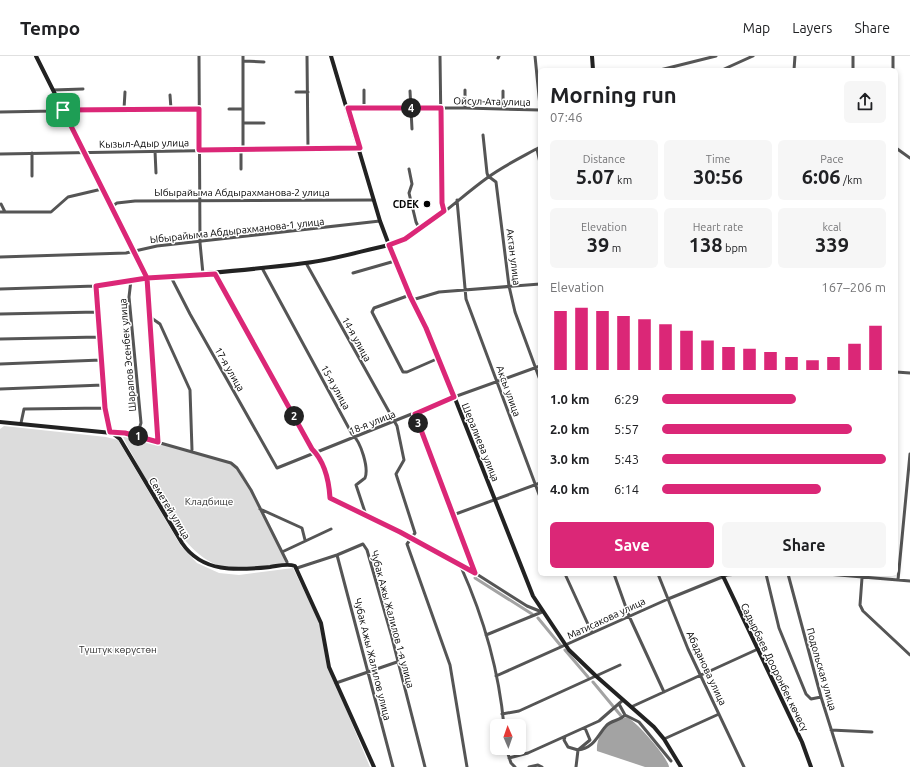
<!DOCTYPE html>
<meta charset="utf-8">
<style>
:root{--surface:#fff;--page:#f6f6f6;--text:#202124;--muted:#757577;--line:#e0e0e0;--accent:#db2777}
body{margin:0;font-family:Ubuntu,sans-serif;background:var(--page);color:var(--text);height:100vh;display:flex;flex-direction:column;font-size:15px;white-space:nowrap}
*{box-sizing:border-box;margin:0}
p{font-size:13px;color:var(--muted)}
.icon{flex:none;width:22px;height:22px;fill:none;stroke:currentColor;stroke-width:2;stroke-linecap:round;stroke-linejoin:round}
.map{position:relative;flex:1;overflow:hidden}
.sheet{position:absolute;left:538px;top:12px;width:360px;height:508px;display:flex;flex-direction:column;background:var(--surface);border-radius:6px;box-shadow:0 2px 6px #0003}
.sheet>*{flex:none}
.needle{width:26px;rotate:358deg}
.controls{position:absolute;left:490px;top:663px;display:grid;gap:8px}
.controls a{display:grid;place-items:center;width:36px;height:36px;border-radius:6px;background:var(--surface);box-shadow:0 2px 6px #0003;font-size:20px}
.pin{position:absolute;display:grid;place-items:center;width:34px;height:34px;color:#fff;margin:-17px;border-radius:8px;box-shadow:0 2px 6px #0006}
.km{position:absolute;width:20px;height:20px;margin:-10px;border-radius:50%;background:#222;color:#fff;font-size:11px;line-height:20px;text-align:center}
.round{display:grid;place-items:center;flex:none;width:42px;height:42px;border-radius:6px;background:var(--page)}
.head{display:flex;align-items:center;justify-content:space-between;height:68px;padding:0 12px}
h1{font-size:22px;font-weight:600;line-height:30px}
.figures{display:grid;grid-template-columns:repeat(3,1fr);gap:6px;height:68px;padding:4px 12px}
.figures div{display:grid;align-content:center;border-radius:6px;background:var(--page);text-align:center}
.figures b{font-size:20px;font-weight:600}
.figures small{font-size:11px;font-weight:400}
.figures p{font-size:11px}
.chart{height:112px;padding:8px 12px}
.chart p{display:flex;justify-content:space-between}
.chart svg{width:100%;height:72px;margin-top:4px;stroke:var(--accent);stroke-width:6}
.cta{display:flex;gap:8px;margin-top:auto;padding:8px 12px}
.cta a{flex:1;height:46px;border-radius:6px;background:var(--accent);color:#fff;font-size:16px;font-weight:600;line-height:46px;text-align:center}
.cta a+a{background:var(--page);color:var(--text)}
ul{padding:0 12px;list-style:none;font-size:13px}
li{display:grid;grid-template-columns:64px 48px 1fr;align-items:center;height:30px}
li i{height:10px;border-radius:5px;background:var(--accent)}
header{display:flex;align-items:center;gap:24px;box-sizing:border-box;height:56px;padding:0 20px;background:var(--surface);border-bottom:1px solid var(--line)}
header strong{font-size:19px}
nav{display:flex;gap:22px;margin-inline-start:auto;font-size:14px}
.map>svg:first-child{display:block}
</style>
<header>
<strong>Tempo</strong>
<nav><a>Map</a><a>Layers</a><a>Share</a></nav>
</header>
<div class="map">
<svg width="910" height="711" viewBox="0 0 910 711">
<rect width="100%" height="100%" fill="#fff"/>
<!-- green -->
<path fill="#dcdcdc" d="M4 370 106 381 118 384 181 490 197 507 219 517 239 519 293 512 324 576 330 615 370 711H0V373Z
M127 379 230 406 243 417 285 499 287 506C270 511 237 515 220 510 179 497 149 427 128 391L123 381Z"/>
<!-- water -->
<path fill="#a3a3a3" d="M626 661C635 663 669 703 669 711H645L597 695C596 685 602 672 611 667 616 664 622 664 626 661Z"/>
<g fill="none" stroke-linecap="round" stroke-linejoin="round">
<!-- canal -->
<path stroke="#a3a3a3" stroke-width="3" d="M475 522 532 558
M538 562 561 590
M565 594 588 621
M593 626 622 661"/>
<!-- street -->
<path stroke="#555" stroke-width="3" d="M199 0 200 187 203 218
M307 0 308 93
M440 0 442 147 444 155
M535 0 540 50
M498 2 499 0
M243 5 264 6
M660 14 716 0
M722 14 753 0
M794 14 795 0
M853 14V0
M893 14V0
M53 34 83 33
M465 34V52
M410 35 412 73
M503 35V52
M296 36H308
M170 39 171 53
M348 52H465L540 54
M364 52V34
M124 53 125 36
M229 53H242
M0 56 54 55 71 53H199
M243 67H264
M483 79 487 117 488 120 496 126 509 230 515 256 540 324
M896 92 910 102
M537 93 540 107
M241 94V113
M243 94V0
M155 95 156 117
M32 97V120
M0 98 360 92
M409 113 412 128 409 137 416 166 420 174
M457 144 466 243 540 441
M1 148 5 156
M111 151 117 147 135 145 374 144
M0 156H51L68 141 102 133
M389 189C426 176 455 145 487 122 503 110 522 101 540 91
M0 201 126 197 157 190 380 165
M306 207 397 370 404 404 396 418 415 477 407 488 450 609 467 711
M262 212 352 378C361 386 369 412 365 422L356 429 366 459
M353 217 395 205
M215 218 312 393C324 405 329 425 330 442L411 482 475 517 527 550 542 556
M171 221 190 258 277 412 454 341 540 310
M131 224 129 241 141 367 139 373
M96 230 105 352 110 376
M0 233 96 230 147 222 158 386
M410 239 374 252 372 256 403 316H407L439 302
M412 244 439 236 540 228
M0 258 98 256
M150 261 160 268 190 334 192 394
M0 283 99 281
M0 308 101 304
M896 316 910 317
M0 333 103 329
M415 358 475 517
M21 367 24 353 105 352
M112 377H125L231 407 237 412 251 434 287 506
M260 453 302 472 305 484
M453 459 540 427
M282 496 331 473
M337 499 393 711
M461 511C483 560 499 616 504 670
M297 512 337 499 363 488 367 494 391 578 425 711
M565 518 592 577
M614 518 629 560 664 636
M658 518 688 593 744 711
M766 518 779 572 806 638 811 643 821 641
M788 518 821 641 843 711
M827 518 910 525
M862 522 860 549 863 555 910 599
M898 524 910 398
M486 579 542 556
M496 620 668 543 727 519 738 518
M336 627 397 606
M619 648 625 659 639 666 671 705
M631 651 758 593
M502 658 519 655 620 609
M831 674 872 676
M565 681 564 684 568 691 578 694 590 684 585 672
M664 683 719 658
M506 692 511 707 515 711
M509 702 528 697 599 665 623 644
M529 711 538 709 542 711
M576 711 578 694C594 692 597 680 606 670 611 664 620 665 625 659"/>
<!-- secondary -->
<path stroke="#222" stroke-width="4" d="M36 0 147 222C200 218 253 214 305 207 333 204 361 195 389 189
M331 0 380 165 395 205 439 302 533 540 569 594 596 620 654 671 664 683 681 711
M592 0 593 14
M0 366 112 377 120 383 182 487C203 518 238 514 270 511 278 510 287 507 295 510L321 567 329 611 374 711
M722 518 802 686 811 711"/>
</g>
<g fill="none" stroke-linecap="round" stroke-linejoin="round">
<!-- route casing -->
<g stroke="#fff" stroke-width="8">
<path id="route" d="M63 54 147 222 96 230 105 352 110 376 125 377 158 386 147 222 215 218 312 393C324 405 329 425 330 442L400 476 475 517 415 358 454 341 426 272 410 240 389 189 405 183 444 155 442 147 441 52H348L360 92 199 94V53L63 54"/>
</g>
<!-- route -->
<use href="#route" stroke="#db2777" stroke-width="5"/>
</g>
<!-- markers -->
<circle fill="#000" stroke="#fff" stroke-width="1.5" cx="427" cy="148" r="4"/>
<g text-anchor="middle" stroke-width="3" stroke-linejoin="round" paint-order="stroke">
<!-- street labels -->
<g font-size="10" fill="#000" stroke="#fff">
<text transform="translate(492 45) rotate(1)" y="4">Ойсул-Ата улица</text>
<text transform="translate(144 87) rotate(-1)" y="4">Кызыл-Адыр улица</text>
<text x="242" y="140">Ыбырайыма Абдырахманова-2 улица</text>
<text transform="translate(237 174) rotate(-6)" y="4">Ыбырайыма Абдырахманова-1 улица</text>
<text transform="translate(514 201) rotate(83)" y="4">Актан улица</text>
<text transform="translate(357 283) rotate(61)" y="4">14-я улица</text>
<text transform="translate(127 299) rotate(-95)" y="4">Шарапов Эсенбек улица</text>
<text transform="translate(230 313) rotate(60)" y="4">17-я улица</text>
<text transform="translate(336 331) rotate(61)" y="4">15-я улица</text>
<text transform="translate(509 335) rotate(70)" y="4">Аксы улица</text>
<text transform="translate(372 366) rotate(-22)" y="4">18-я улица</text>
<text transform="translate(481 386) rotate(68)" y="4">Шералиева улица</text>
<text transform="translate(170 452) rotate(59)" y="4">Семетей улица</text>
<text transform="translate(606 562) rotate(-25)" y="4">Матисакова улица</text>
<text transform="translate(393 563) rotate(75)" y="4">Чубак Ажы Жалилов 1-я улица</text>
<text transform="translate(373 603) rotate(76)" y="4">Чубак Ажы Жалилов улица</text>
<text transform="translate(775 611) rotate(64)" y="4">Садырбаев Дооронбек көчөсү</text>
<text transform="translate(707 612) rotate(65)" y="4">Абаданова улица</text>
<text transform="translate(822 613) rotate(74)" y="4">Подольская улица</text>
</g>
<!-- poi labels -->
<g font-size="10" font-weight="bold" fill="#000" stroke="#fff" text-anchor="end">
<text x="419" y="152">CDEK</text>
</g>
<!-- park labels -->
<g font-size="10" fill="#333" stroke="#fff">
<text x="209" y="449">Кладбище</text>
<text x="118" y="597">Түштүк көрүстөн</text>
</g>
</g>
</svg>
<div class="controls">
<a><svg class="needle" viewBox="-14 -14 28 28"><path d="M0-13l5 13h-10z" fill="#e53935"/><path d="M0 13l5-13h-10z" fill="#757577"/></svg></a>
</div>
<div class="pin" style="left:63px;top:54px;background:#1e9e55"><svg class="icon" aria-label="arrive" viewBox="0 0 24 24"><path d="M6 21V4h12l-3 4 3 4H6"/></svg></div>
<b class="km" style="left:138px;top:380px">1</b>
<b class="km" style="left:294px;top:360px">2</b>
<b class="km" style="left:418px;top:367px">3</b>
<b class="km" style="left:411px;top:52px">4</b>
<section class="sheet">
<div class="head"><div><h1>Morning run</h1><p>07:46</p></div><a class="round"><svg class="icon" aria-label="share" viewBox="0 0 24 24"><path d="M12 15V3M7 8l5-5 5 5M5 13v7h14v-7"/></svg></a></div>
<div class="figures">
<div><p>Distance</p><b>5.07<small> km</small></b></div>
<div><p>Time</p><b>30:56</b></div>
<div><p>Pace</p><b>6:06<small> /km</small></b></div>
</div>
<div class="figures">
<div><p>Elevation</p><b>39<small> m</small></b></div>
<div><p>Heart rate</p><b>138<small> bpm</small></b></div>
<div><p>kcal</p><b>339</b></div>
</div>
<div class="chart"><p><span>Elevation</span>167–206 m</p>
<svg viewBox="0 0 160 44" preserveAspectRatio="none"><path d="M5 44V8M15 44V6M25 44V8M35 44V11M45 44V13M55 44V16M65 44V20M75 44V26M85 44V30M95 44V31M105 44V33M115 44V36M125 44V38M135 44V36M145 44V28M155 44V17"/></svg>
</div>
<ul>
<li><b>1.0 km</b>6:29<i style="width:60%"></i></li>
<li><b>2.0 km</b>5:57<i style="width:85%"></i></li>
<li><b>3.0 km</b>5:43<i style="width:100%"></i></li>
<li><b>4.0 km</b>6:14<i style="width:71%"></i></li>
</ul>
<div class="cta"><a>Save</a><a>Share</a></div>
</section>
</div>
